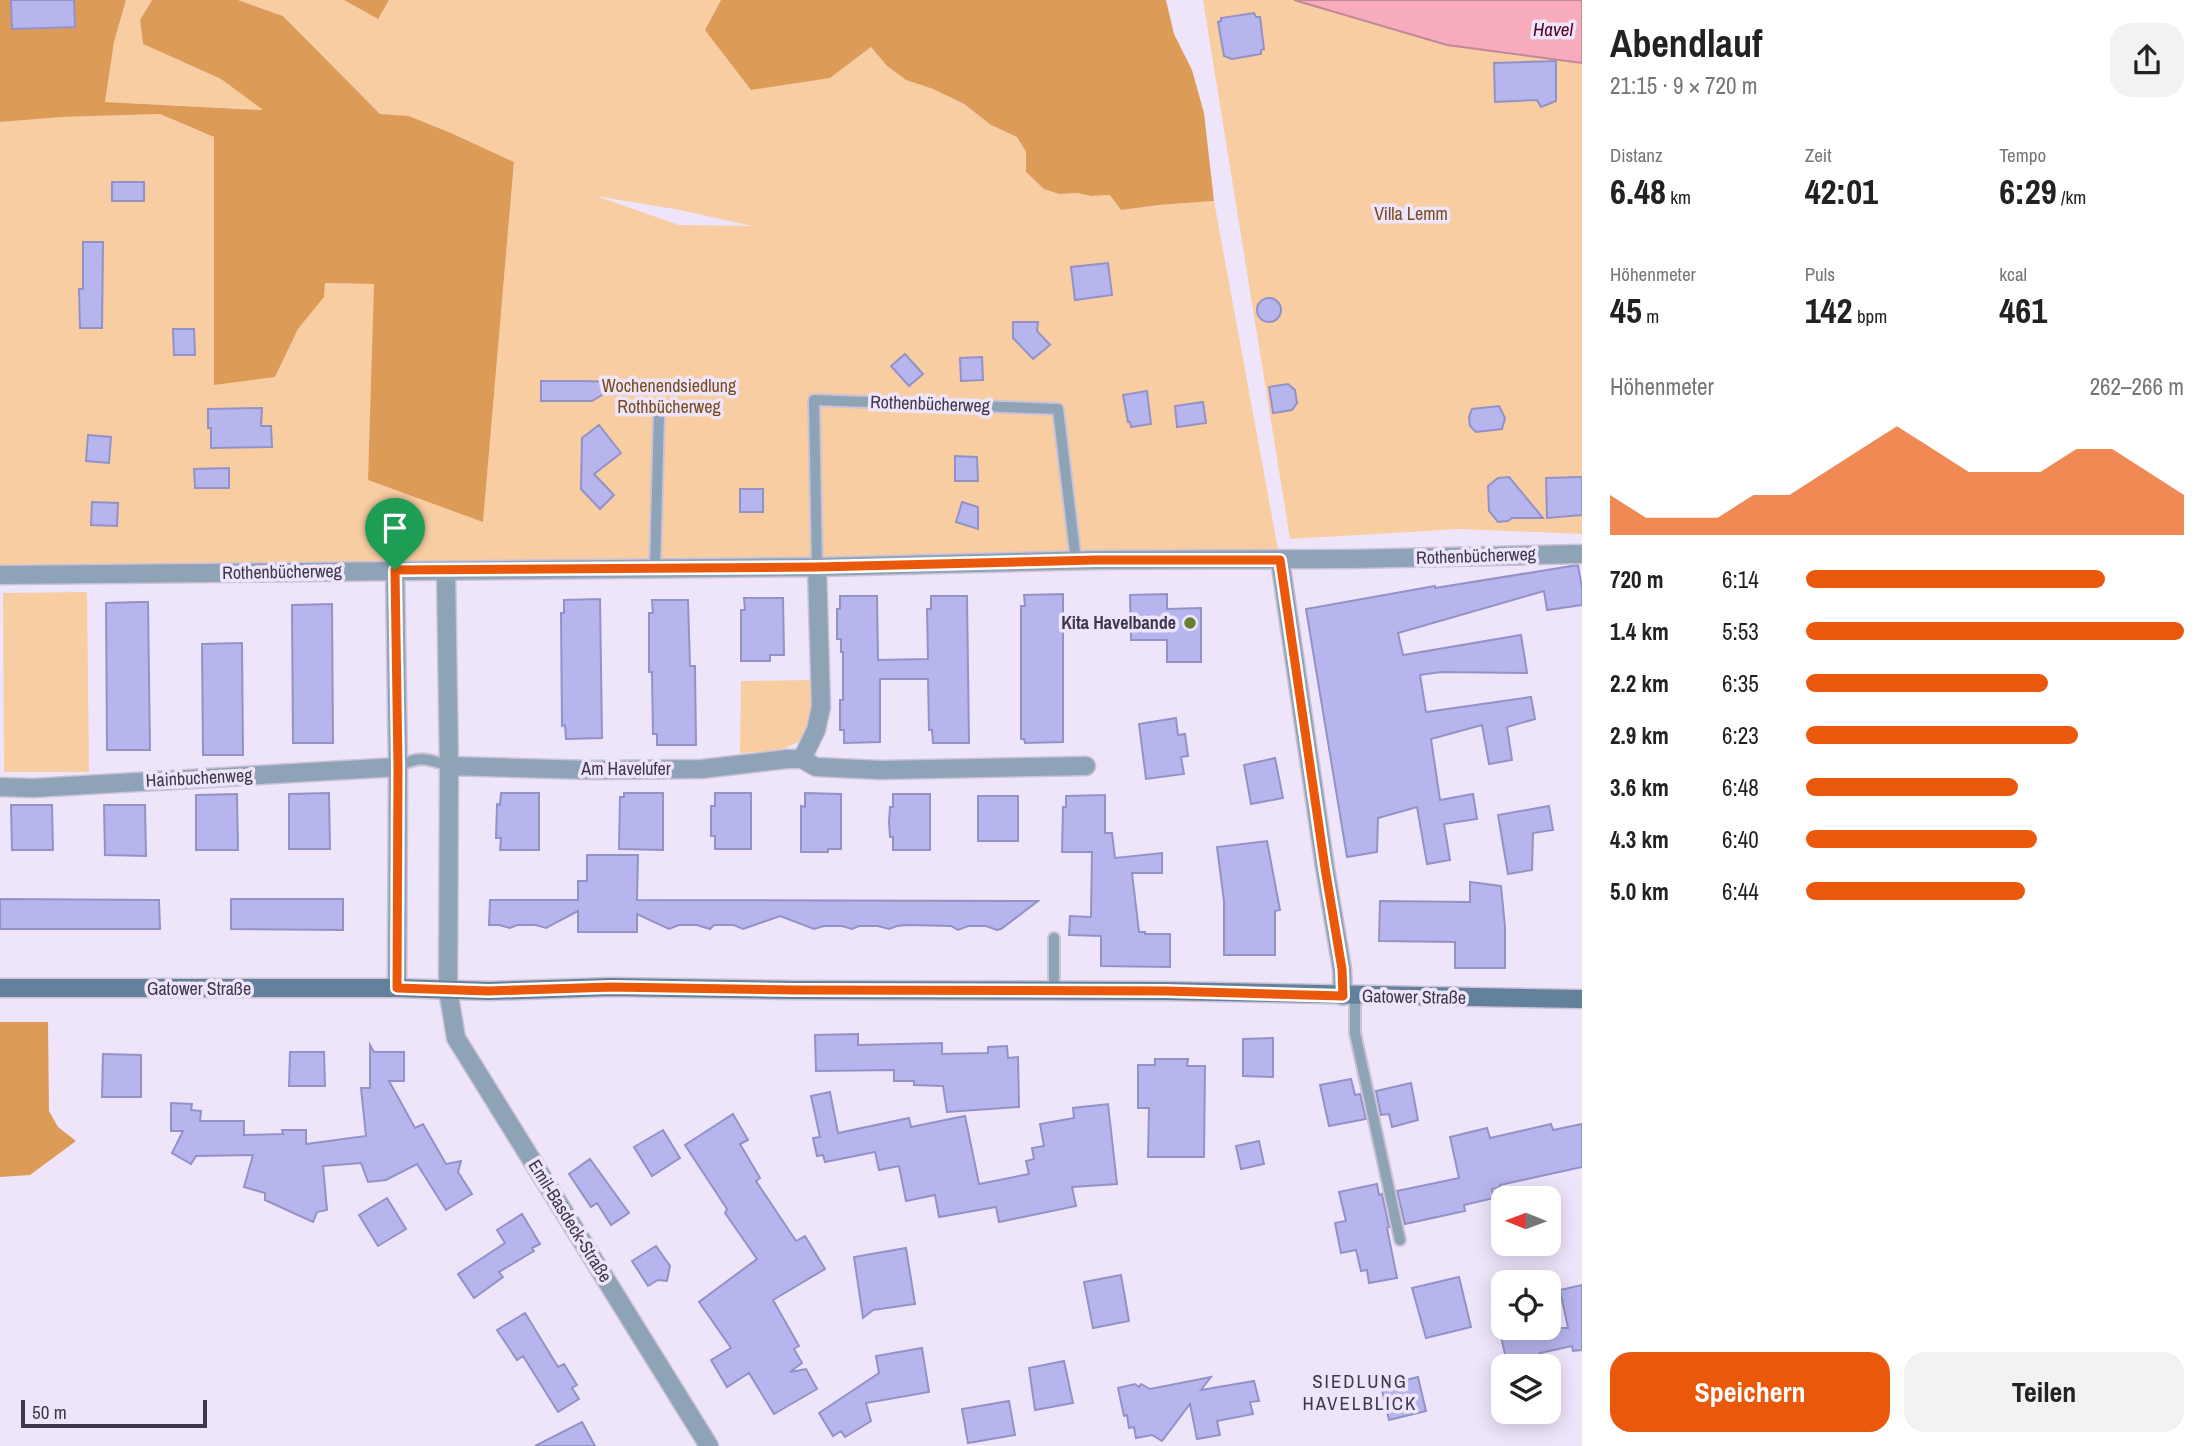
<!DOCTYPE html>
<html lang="de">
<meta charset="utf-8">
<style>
:root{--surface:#fff;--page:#f2f2f2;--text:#222;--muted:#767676;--accent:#ea580c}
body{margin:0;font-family:"Archivo Narrow",sans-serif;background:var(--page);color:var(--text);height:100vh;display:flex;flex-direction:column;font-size:26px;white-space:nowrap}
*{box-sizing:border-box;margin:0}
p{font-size:23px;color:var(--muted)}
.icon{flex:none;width:38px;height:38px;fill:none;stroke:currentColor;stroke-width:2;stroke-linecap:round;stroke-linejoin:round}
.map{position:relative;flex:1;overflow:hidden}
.side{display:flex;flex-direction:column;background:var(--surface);width:630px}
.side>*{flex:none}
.needle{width:46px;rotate:271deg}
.tools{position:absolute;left:1491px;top:1186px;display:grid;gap:14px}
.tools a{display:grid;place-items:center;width:70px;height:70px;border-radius:14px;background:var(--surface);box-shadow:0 4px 18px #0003;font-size:35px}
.scale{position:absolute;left:21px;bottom:18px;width:186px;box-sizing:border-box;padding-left:7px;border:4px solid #41374d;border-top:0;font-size:19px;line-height:24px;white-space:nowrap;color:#41374d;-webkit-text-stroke:5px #efe5fb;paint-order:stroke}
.pin{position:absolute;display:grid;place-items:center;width:60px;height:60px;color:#fff;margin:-72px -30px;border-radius:50% 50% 50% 0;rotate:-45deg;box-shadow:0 0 7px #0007}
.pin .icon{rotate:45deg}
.round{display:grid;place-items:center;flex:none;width:74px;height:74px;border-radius:21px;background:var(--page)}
.summary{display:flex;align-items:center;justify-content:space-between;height:119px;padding:0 28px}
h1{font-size:38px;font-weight:700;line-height:52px}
.stats{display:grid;grid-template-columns:repeat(3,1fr);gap:10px;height:119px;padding:7px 28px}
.stats div{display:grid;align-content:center}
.stats b{font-size:35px;font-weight:700}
.stats small{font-size:19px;font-weight:400}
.stats p{font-size:19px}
.chart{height:196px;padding:14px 28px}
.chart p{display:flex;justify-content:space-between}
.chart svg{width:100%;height:126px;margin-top:7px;fill:var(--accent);opacity:.7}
.primary-button{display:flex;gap:14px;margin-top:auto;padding:14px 28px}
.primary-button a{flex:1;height:80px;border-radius:21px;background:var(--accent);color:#fff;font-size:28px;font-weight:700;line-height:80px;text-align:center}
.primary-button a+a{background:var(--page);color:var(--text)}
ul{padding:0 28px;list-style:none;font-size:23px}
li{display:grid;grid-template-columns:112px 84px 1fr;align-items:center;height:52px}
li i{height:18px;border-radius:9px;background:var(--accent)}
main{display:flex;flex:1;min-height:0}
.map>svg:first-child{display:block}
</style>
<main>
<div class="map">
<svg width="1582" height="1446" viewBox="0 0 1582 1446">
<rect width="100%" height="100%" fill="#efe5fb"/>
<!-- green -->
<path fill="#f9cda2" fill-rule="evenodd" d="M126 0H152L140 20 143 44 221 79 264 110 105 102 114 42Z
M238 0H344L377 18 389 0H721L705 30 830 78 871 47 887 66 906 80 933 89 965 105 991 125 1017 137 1026 152V172L1059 194 1077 193 1091 196 1111 195 1121 210 1159 205 1214 201 1280 560 0 575V122L62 117 160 114 214 137V384L275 377 298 329 324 297 325 283 375 284 368 480 483 521 514 163 451 133 409 116 381 115 283 16ZM596 196 680 210 752 226 679 225Z
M1203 0H1294L1305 4 1582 63V534L1460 529 1290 539Z
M87 592 89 772H4L3 593Z
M816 680 809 733C786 754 769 751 740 753L741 681Z"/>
<!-- forest -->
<path fill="#dc9c58" d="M0 0H126L114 42 105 102 263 110 221 79 143 44 140 20 152 0H238L283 16 380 114 409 116 451 133 514 162 483 522 368 480 374 284 325 283 324 297 298 329 275 377 214 385V137L160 114 62 117 0 122Z
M344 0H389L378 19Z
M721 0H1166L1174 34 1192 70 1204 113 1214 201 1159 205 1121 210 1110 195 1091 196 1077 193 1059 194 1044 189 1026 172V152L1017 137 991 125 964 104 933 89 906 80 887 66 871 47 830 78 751 90 705 30Z
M0 1022H48L49 1111 58 1127 76 1141 30 1175 0 1177Z"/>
<!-- water -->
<path fill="#f7abbb" stroke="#c0889a" stroke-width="2" d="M1294 0H1582V63L1447 45Z"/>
<!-- building -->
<path fill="#b7b5ed" stroke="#9392c7" stroke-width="2" d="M11 0H74L75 27 12 29Z
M1254 13 1256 17H1260L1264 49 1261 50V54L1232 59 1224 56 1218 22 1221 21V18Z
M1556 61V101L1541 107 1537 100 1495 102 1494 63Z
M112 182H144V201H112Z
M83 242H103L102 328H80L79 289H83Z
M1108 263 1112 295 1075 300 1071 267Z
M1257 310a12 12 0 1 1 24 0a12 12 0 1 1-24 0Z
M1013 322H1038L1037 331 1050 345 1033 359 1013 338Z
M173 329H194L195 355H174Z
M905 354 923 374 909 386 891 366Z
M982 357 983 380 961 381 960 358Z
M541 381H578L623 382 592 401H541Z
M1288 384 1295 390 1297 403 1292 410 1273 413 1269 387Z
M1147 391 1151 424 1131 427 1130 422H1128L1123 395Z
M1203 402 1206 423 1177 427 1175 406Z
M1499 406 1505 418 1502 429 1476 432 1470 426 1469 417 1472 409Z
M262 408 261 426H271L272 447 211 448V428H208V409Z
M599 425 621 453 594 474 614 495 600 509 581 489 582 438Z
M88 435 111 437 109 463 86 461Z
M955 456 977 457 978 481H955Z
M229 468V488H195L194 469Z
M1509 477 1543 518H1512L1508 521 1498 522 1489 511 1488 486 1498 478Z
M1582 477V515L1547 518 1546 478Z
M740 489H763V512H740Z
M92 502 118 503 117 526 91 525Z
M962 502 978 507V529L956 522Z
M1578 565 1582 588V605L1547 610 1544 591 1398 633 1403 655 1521 635 1527 673 1441 672 1420 675 1426 712 1531 697 1535 719 1507 727 1512 760 1489 764 1482 725 1431 739 1440 800 1473 794 1477 819 1444 824 1450 860 1427 864 1417 807 1378 818 1377 852 1347 857 1306 609 1435 586V588Z
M1063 594V742L1025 743 1024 739H1021V606H1025L1024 595Z
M1167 594V609L1201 608V662H1167V640H1131L1130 595Z
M840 596H877L878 660 928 659 927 609H931V596H967L969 743H933L932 730H929L928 679H880V742L844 743V730H840V700H843V652H841V639H837V609H840Z
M744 598H783L784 655H770V661H741V610H745Z
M600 599 602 738 566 739 565 725 562 726 561 613H564V600Z
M652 600H688L690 666H695L696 745H657V734H653L652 672H649V613H653Z
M139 602H148L150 750H107L106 603Z
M332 604 333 743H293L292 605Z
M242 643 243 755H203L202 644Z
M1176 718 1178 735 1185 734 1188 756 1181 757 1184 774 1146 779 1139 724Z
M1275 758 1283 798 1251 804 1244 765Z
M329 793 330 849H289V794Z
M501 793H539V850H500L501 838H496L497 804 500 805Z
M624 793H663V850L619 849 620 797H624Z
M715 793H751V849H715V836H711V806H715Z
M805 793 841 794V849H828V852H801V806L805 807Z
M237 794 238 850H196V795Z
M893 794H930V850H893V837H890L889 822 890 807H893Z
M1105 795V833H1112L1115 858 1162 853V873H1132L1139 932H1145V934H1170V967L1101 966V936L1069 935 1070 916 1091 917 1092 852H1062L1063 807H1066V796Z
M978 796H1018V841H978Z
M11 805H52L53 850H12Z
M104 805H145L146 856 105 855Z
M1549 806 1553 830 1533 833 1532 870 1508 874 1498 815Z
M1267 841 1280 910 1275 911V955H1224V901L1217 847Z
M587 855H638L637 900 1038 901 1001 929 997 930 986 926H968L958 930 951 926 907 925 897 926 889 929 878 926H859L852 929 842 926H824L814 929 780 916 743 929 734 925H714L710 929 697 925H679L669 929 637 914V932H578V911L546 928 536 925H517L510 928 499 925H489L490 900H578V881H587Z
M1470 882 1501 886 1505 927V968H1455V942L1379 941 1380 901 1470 902Z
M0 899 159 900 160 929H0Z
M231 899H343V930L231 929Z
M858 1034V1045L942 1043V1054L988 1053V1047L1007 1046 1008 1058 1018 1057 1019 1107 947 1112 943 1086 914 1085V1081H894V1070L816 1071 815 1035Z
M1273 1038V1077L1243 1076V1039Z
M370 1045 374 1052H404V1081H389L415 1128 423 1124 446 1164 461 1161 458 1172 472 1194 446 1210 417 1164 386 1180 368 1182 361 1163 323 1166 327 1210 317 1212 313 1222 265 1200V1193L244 1187 253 1155 196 1156 191 1164 172 1153 183 1131H171V1103L192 1104 191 1110 201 1111 200 1121H244V1135L283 1134 282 1130H306V1144L366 1136 361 1088H370Z
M290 1052H324L325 1086H289Z
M103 1054 141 1055V1097H102Z
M1155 1059H1188L1187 1066H1205L1204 1157H1148L1149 1108H1138V1065H1155Z
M1351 1079 1355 1095 1360 1094 1366 1119 1329 1126 1320 1085Z
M1411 1083 1418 1120 1392 1127 1389 1114 1381 1115 1376 1091Z
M830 1092 838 1133 909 1118 911 1127 965 1116 979 1184 1029 1174 1026 1161 1034 1159 1032 1148 1044 1146 1040 1124 1074 1118 1073 1108 1108 1104 1117 1184 1072 1187 1076 1206 999 1222 996 1207 939 1217 935 1195 906 1201 899 1166 879 1170 875 1152 825 1162 823 1155 817 1156 813 1138 820 1137 811 1096Z
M733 1114 748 1140 740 1144 760 1178 756 1181 796 1241 805 1236 825 1269 773 1300 799 1346 794 1349 802 1363 790 1372 806 1369 817 1389 774 1414 749 1373 727 1387 711 1360 731 1348 699 1302 757 1259 725 1213 727 1209 685 1145Z
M1551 1124 1553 1130 1582 1124V1167L1500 1185V1187L1492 1189 1494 1198 1464 1205 1465 1211 1405 1224 1397 1191 1459 1178 1450 1137 1487 1128 1490 1138Z
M663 1130 680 1158 652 1176 634 1147Z
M1259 1141 1264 1164 1241 1169 1236 1146Z
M590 1159 629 1213 611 1225 597 1203 591 1207 569 1174Z
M1377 1184 1379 1195 1382 1194 1389 1227 1387 1228 1397 1278 1369 1283 1367 1270 1361 1271 1356 1250 1341 1253 1335 1223 1346 1221 1339 1192Z
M387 1198 406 1229 378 1246 359 1215Z
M522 1214 540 1244 532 1248 534 1251 499 1272 503 1277 474 1298 458 1274 505 1243 497 1230Z
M656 1246 670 1266 667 1281 658 1280 648 1286 632 1261Z
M906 1248 915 1304 873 1310 863 1318 854 1257Z
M1121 1275 1129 1321 1093 1328 1084 1282Z
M1459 1277 1471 1327 1426 1338 1412 1288Z
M1582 1285V1350L1573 1351 1572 1346 1540 1353 1541 1358 1526 1361 1522 1367H1508L1499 1328H1568L1560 1290Z
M525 1313 558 1367 564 1364 577 1385 572 1388 579 1399 558 1412 523 1356 517 1360 497 1330Z
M922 1348 929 1392 866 1403 871 1421 845 1437 841 1431 833 1436 819 1413 879 1373 876 1356Z
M1064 1361 1073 1403 1035 1410 1029 1368Z
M1211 1377 1201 1390 1254 1381 1259 1401 1250 1402 1253 1414 1217 1421 1220 1435 1197 1439 1190 1404 1162 1441 1152 1435 1136 1438 1134 1427 1129 1428 1127 1415 1124 1416 1118 1388 1135 1384 1139 1387 1141 1384 1150 1389Z
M1418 1377 1426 1411 1389 1420 1381 1386Z
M1009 1401 1015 1435 968 1443 962 1409Z
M582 1422 595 1446H535Z"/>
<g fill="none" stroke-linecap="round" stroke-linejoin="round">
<!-- service casing -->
<g stroke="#ccc2d8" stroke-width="14">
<path id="service" d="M817 567 814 400 1058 409 1076 561
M655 568 659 412
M398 767C419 755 428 759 449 766
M1054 990V938
M1355 996V1033L1400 1240"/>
</g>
<!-- minor casing -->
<g stroke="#ccc2d8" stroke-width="21">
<path id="minor" d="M1280 560 1325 868 1342 969 1343 996
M395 570 398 767 397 988
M446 571 449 766 448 990 456 1038 709 1446
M0 575 817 567 1095 560 1349 559 1582 554
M802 759 816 730 821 707 817 567
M449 766 592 770 702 769 787 759H802L816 767 881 770 1086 766
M0 787 33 788 398 767"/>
</g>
<!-- secondary casing -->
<g stroke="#ccc2d8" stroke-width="21">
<path id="secondary" d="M0 988H397L489 991 611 987 795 990 1165 991 1582 999"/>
</g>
<!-- service -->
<use href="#service" stroke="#8fa3b6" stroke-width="10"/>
<!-- minor -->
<use href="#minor" stroke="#8fa3b6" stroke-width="18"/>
<!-- secondary -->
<use href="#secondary" stroke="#63819b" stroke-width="18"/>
</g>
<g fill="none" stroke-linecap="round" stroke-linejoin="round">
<!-- route casing -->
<g stroke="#fff" stroke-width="14">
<path id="route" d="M1096 560H1280L1325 868 1342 969 1343 996 1165 991 795 990 611 987 489 991 397 988 398 767 395 570 817 567Z"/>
</g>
<!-- route -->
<use href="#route" stroke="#ea580c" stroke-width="9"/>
</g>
<!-- markers -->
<circle fill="#657f33" stroke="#efe5fb" stroke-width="2.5" cx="1190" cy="623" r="7"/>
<g text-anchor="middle" stroke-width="7" stroke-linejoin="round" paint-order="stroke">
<!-- park labels -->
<g font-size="18" fill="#774c1a" stroke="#efe5fb">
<text x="1411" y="220">Villa Lemm</text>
<text x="669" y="392">Wochenendsiedlung<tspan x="669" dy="21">Rothbücherweg</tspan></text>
</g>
<!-- street labels -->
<g font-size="18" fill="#41374d" stroke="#efe5fb">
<text transform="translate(930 404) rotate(2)" y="6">Rothenbücherweg</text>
<text transform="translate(1476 556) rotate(-2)" y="6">Rothenbücherweg</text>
<text transform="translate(282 572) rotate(-1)" y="6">Rothenbücherweg</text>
<text x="626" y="775">Am Havelufer</text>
<text transform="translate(199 778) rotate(-3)" y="6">Hainbuchenweg</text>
<text x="199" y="995">Gatower Straße</text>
<text transform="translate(1414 997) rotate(1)" y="6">Gatower Straße</text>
<text transform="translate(570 1221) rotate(58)" y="6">Emil-Basdeck-Straße</text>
</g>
<!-- poi labels -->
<g font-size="18" font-weight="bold" fill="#41374d" stroke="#efe5fb" text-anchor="end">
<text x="1176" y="629">Kita Havelbande</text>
</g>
<!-- water labels -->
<g font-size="19" font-style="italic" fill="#550123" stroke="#efe5fb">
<text x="1553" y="36">Havel</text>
</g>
<!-- neighbourhood labels -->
<g font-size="19" letter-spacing="2" fill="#41374d" stroke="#efe5fb">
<text x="1360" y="1388">SIEDLUNG<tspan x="1360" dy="22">HAVELBLICK</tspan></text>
</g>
</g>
</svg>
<div class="tools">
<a><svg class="needle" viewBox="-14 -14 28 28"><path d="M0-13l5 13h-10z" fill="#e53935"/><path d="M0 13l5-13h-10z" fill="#767676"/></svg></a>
<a><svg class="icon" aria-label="locate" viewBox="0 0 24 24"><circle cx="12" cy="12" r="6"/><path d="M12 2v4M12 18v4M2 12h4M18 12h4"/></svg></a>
<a><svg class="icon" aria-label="layers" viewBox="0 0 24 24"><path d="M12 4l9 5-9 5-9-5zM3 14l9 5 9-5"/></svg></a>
</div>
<div class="scale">50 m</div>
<div class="pin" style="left:395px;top:570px;background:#1e9e55"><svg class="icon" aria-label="arrive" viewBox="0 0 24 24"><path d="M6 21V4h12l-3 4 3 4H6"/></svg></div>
</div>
<section class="side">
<div class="summary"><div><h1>Abendlauf</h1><p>21:15 · 9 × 720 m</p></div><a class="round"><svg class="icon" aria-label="share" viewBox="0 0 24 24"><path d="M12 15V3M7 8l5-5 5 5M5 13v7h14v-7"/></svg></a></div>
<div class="stats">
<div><p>Distanz</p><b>6.48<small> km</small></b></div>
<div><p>Zeit</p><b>42:01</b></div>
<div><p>Tempo</p><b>6:29<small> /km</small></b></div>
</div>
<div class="stats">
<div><p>Höhenmeter</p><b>45<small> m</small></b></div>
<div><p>Puls</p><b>142<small> bpm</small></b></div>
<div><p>kcal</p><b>461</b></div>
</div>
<div class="chart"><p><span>Höhenmeter</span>262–266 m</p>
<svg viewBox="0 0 160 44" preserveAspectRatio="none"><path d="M0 44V30L10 38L20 38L30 38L40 30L50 30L60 22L70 14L80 6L90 14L100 22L110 22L120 22L130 14L140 14L150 22L160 30V44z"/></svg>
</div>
<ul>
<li><b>720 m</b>6:14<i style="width:79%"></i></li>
<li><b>1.4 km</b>5:53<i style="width:100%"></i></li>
<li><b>2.2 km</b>6:35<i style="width:64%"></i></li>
<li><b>2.9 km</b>6:23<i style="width:72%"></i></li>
<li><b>3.6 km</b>6:48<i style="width:56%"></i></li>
<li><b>4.3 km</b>6:40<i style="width:61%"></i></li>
<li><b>5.0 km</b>6:44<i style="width:58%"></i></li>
</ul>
<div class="primary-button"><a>Speichern</a><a>Teilen</a></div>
</section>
</main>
